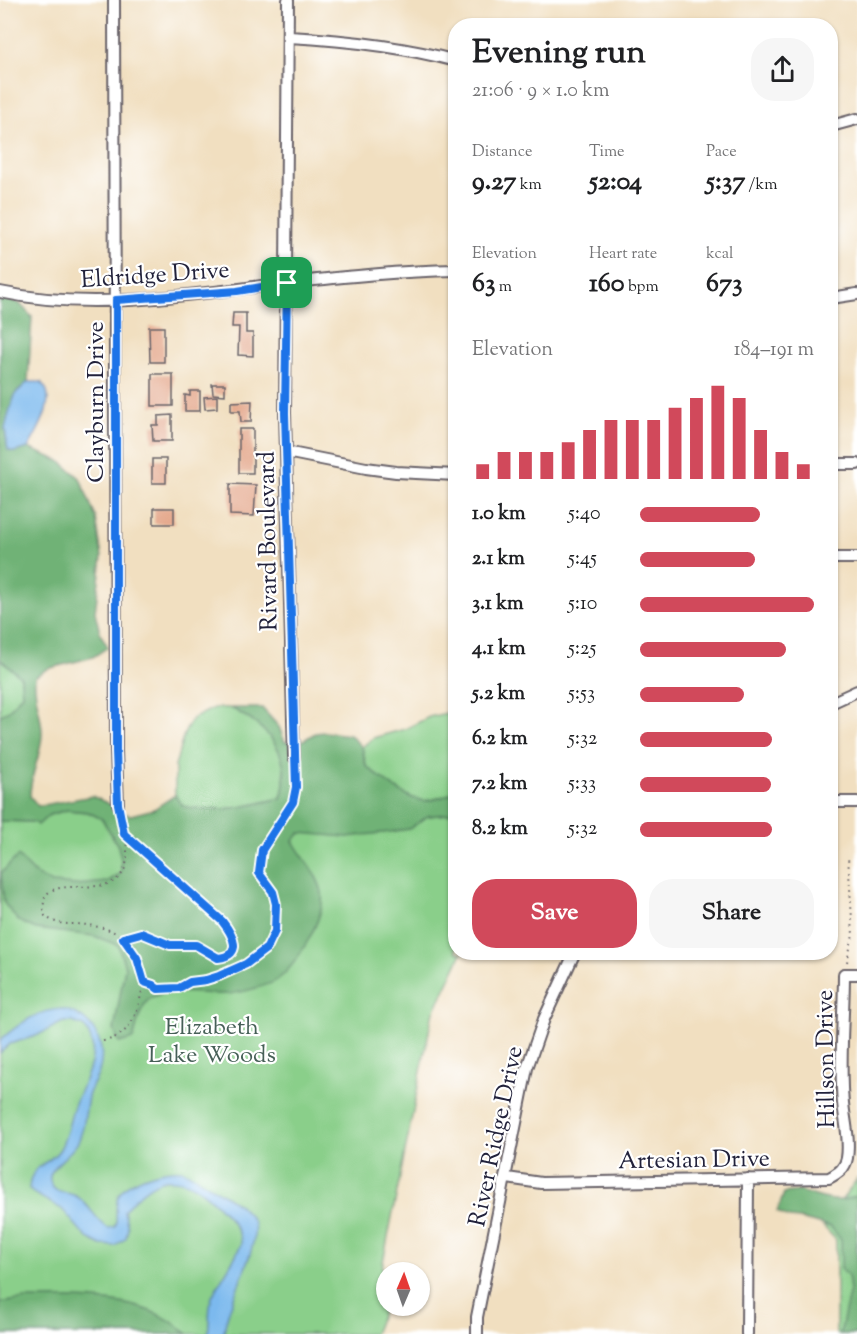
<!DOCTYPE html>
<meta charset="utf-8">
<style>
:root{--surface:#fff;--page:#f6f6f6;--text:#202124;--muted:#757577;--accent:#d1495b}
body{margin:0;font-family:"Sorts Mill Goudy",serif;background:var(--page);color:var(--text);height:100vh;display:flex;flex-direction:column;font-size:22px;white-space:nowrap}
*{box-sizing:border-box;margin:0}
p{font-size:20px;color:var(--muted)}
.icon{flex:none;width:33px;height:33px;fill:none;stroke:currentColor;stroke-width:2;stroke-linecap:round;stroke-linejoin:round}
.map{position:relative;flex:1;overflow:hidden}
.sheet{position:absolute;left:448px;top:18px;width:390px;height:942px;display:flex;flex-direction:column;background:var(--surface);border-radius:24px;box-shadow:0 2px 4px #0004}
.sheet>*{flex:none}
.needle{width:39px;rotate:2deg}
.buttons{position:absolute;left:376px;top:1262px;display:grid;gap:12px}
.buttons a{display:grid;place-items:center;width:54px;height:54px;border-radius:50%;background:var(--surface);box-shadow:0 2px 4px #0004;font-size:30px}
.pin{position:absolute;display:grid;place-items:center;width:51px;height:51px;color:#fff;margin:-26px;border-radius:12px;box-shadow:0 3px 9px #0006}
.round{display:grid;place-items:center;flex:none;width:63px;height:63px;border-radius:24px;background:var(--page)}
.head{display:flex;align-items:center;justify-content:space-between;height:102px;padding:0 24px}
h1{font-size:33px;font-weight:700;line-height:45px}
.metrics{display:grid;grid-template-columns:repeat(3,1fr);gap:9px;height:102px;padding:6px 24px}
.metrics div{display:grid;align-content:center}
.metrics b{font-size:26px;font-weight:700}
.metrics small{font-size:16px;font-weight:400}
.metrics p{font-size:16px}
.chart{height:168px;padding:12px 24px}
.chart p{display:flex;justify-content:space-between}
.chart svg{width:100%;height:108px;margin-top:6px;stroke:var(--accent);stroke-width:6}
.action{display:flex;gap:12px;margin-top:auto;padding:12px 24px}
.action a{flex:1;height:69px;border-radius:24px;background:var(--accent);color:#fff;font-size:24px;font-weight:700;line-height:69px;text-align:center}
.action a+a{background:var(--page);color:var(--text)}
ul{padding:0 24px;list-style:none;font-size:20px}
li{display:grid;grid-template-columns:96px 72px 1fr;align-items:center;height:45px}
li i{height:15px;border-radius:8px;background:var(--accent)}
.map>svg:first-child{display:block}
</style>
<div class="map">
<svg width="857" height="1334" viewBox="0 0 857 1334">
<rect width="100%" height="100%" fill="#fff"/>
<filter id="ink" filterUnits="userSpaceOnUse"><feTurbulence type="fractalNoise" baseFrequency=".0167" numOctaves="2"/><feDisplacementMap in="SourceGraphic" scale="12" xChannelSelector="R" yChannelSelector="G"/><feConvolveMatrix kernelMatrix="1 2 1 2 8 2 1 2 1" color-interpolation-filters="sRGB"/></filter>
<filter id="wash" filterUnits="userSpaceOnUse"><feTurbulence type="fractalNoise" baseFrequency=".008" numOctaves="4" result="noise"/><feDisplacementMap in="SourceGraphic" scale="24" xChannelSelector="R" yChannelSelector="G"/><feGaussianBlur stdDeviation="1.35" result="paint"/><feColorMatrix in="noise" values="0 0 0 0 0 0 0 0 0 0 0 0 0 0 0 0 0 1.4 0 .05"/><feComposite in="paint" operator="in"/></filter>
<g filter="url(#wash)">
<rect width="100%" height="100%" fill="#f1dfc0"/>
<!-- green -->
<path fill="#8acf8a" stroke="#567862" stroke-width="1.5" d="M0 659 21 677 22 694 10 709 0 716Z
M214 708C220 708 227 707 233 709 252 716 277 736 282 757 286 771 285 784 281 798 249 806 216 814 183 806L175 795V766L184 734 192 719Z
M456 711V791C446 796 430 803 419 800 402 796 380 777 366 766L362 747 373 738 405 729 429 717Z
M67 810 88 812 102 819 428 816 456 813V952L462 953 432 1016 382 1267C390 1293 384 1309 374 1334H0V821L34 822 49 815Z
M857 1179V1334H836V1240L823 1226Z"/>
<!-- forest -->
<path fill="#6fb276" stroke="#486a58" stroke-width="1.5" d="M0 298 19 303 32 317 28 382 16 393 5 428 8 450 14 452 28 448 60 461 80 478 96 518 102 557 95 612 100 633 108 647 93 657 47 669 35 677C33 696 42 714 42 733 42 755 30 773 30 796L38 806 92 796 114 806 120 813 131 815 154 809 175 795 183 806C216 814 249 806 281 798 294 753 268 728 231 708H262L279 727 285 742 304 740 315 733 325 732 350 735 362 747 366 766C380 777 402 796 419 800 431 803 446 796 456 791V813L428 816 409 829 390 832 347 837 300 833 293 841C301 856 320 877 322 893 326 917 296 966 277 980 268 986 239 993 228 994 208 995 168 987 151 998 140 1004 137 1027 133 1039L119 1043 114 1030 125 967 118 945 94 936 36 929 18 921 4 903 1 873 18 856 35 874 52 883 75 885 107 882 121 873V859L118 846 102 819 88 812 67 810 49 815 38 825 34 822 0 821V716L10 709 22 694 21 677 0 659Z
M800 1191C819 1197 839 1206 857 1195V1334H840L850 1290 848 1276 841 1269V1240L831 1227 799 1219 789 1218 777 1212 784 1193Z
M25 1299C81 1299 144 1294 188 1334H0V1303Z"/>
<!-- water -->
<path fill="#7bb9ee" stroke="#4e6e94" stroke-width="1.5" d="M28 382H41C43 385 46 388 47 391 52 408 36 434 28 448L14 452 8 450 5 428 10 409 16 393Z
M62 1009C92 1016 108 1043 99 1072 96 1081 90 1088 88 1097 85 1112 85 1128 78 1142 71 1155 47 1168 50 1181 53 1195 66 1191 76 1196 89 1203 95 1220 108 1228L114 1227 116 1224C117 1216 115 1205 118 1197 125 1179 165 1168 182 1170 187 1171 234 1201 240 1206 245 1211 253 1218 254 1224 259 1251 226 1303 224 1334H208C210 1322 208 1308 212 1297 217 1285 239 1253 241 1244 243 1226 207 1194 192 1185 185 1181 173 1179 165 1180 150 1183 133 1199 124 1211L128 1228 126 1238 115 1246 101 1245 87 1238 62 1209 33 1193 29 1189C31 1162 49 1166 60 1149 67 1137 69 1123 73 1109 82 1081 105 1055 84 1026L72 1022H63L36 1036 10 1044 0 1053V1040C19 1024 37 1010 62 1009Z"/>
<g id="blocks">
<!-- building -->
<path fill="#e5aa8f" d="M233 313H246V333H253V356L238 355 239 327H232Z
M149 327H164V362H150Z
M152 374H173V406H152Z
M212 384H225V395L213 394Z
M190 391H200V411H185V395L190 396Z
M217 396V408L205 409 204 397Z
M252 401 251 422H241L240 411H231V402Z
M172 415V441H153L152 425H158V416Z
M239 429H253V473H239Z
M152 459H166V483H152Z
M230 484 256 485 254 516 230 515Z
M154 508H174V524H154Z"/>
</g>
</g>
<g filter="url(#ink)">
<use href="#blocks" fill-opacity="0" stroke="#6a646a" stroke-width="1.5"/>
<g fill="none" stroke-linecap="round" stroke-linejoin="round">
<!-- street casing -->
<g stroke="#6a646a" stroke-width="14">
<path id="street" d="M114 0 116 751 118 804
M288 0 285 413 294 757
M289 37C345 40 401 46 456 61
M831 126 857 119
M0 292C94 312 193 294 287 283 343 277 400 271 456 270
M831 298 857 294
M286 452 366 468 396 472 456 475
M831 464H857
M831 558H857
M831 703 857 691
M831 802H857
M507 1178 541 1183 829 1178C838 1173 845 1169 847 1158 850 1140 845 1122 843 1103 839 1063 844 1015 844 974H857
M477 1334V1317L527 1068 544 1019 575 952
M747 1334 748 1179"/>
</g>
<!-- path -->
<path stroke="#6a646a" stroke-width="2" stroke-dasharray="1.5 4.5" stroke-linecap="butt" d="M121 815C124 832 133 860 121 875 105 896 60 879 47 894 42 900 44 910 45 916 55 924 63 924 76 924 121 927 133 939 144 982
M123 938 141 933 170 945H196L218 958C244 955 233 935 222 921L124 834
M847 962 853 935 848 857
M103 1041C134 1036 138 1008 144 982L153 985 158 989 179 988 190 982 206 980 219 976 246 964 267 948 275 931 276 904 273 892 259 873 262 850C285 818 297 809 294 767"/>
<!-- street -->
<use href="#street" stroke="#fff" stroke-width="10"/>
</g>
</g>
<g fill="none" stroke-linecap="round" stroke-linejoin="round" filter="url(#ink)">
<!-- route casing -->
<g stroke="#fff" stroke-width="12">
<path id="route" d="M287 283 285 413 296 787 293 802 262 850 259 873 273 892 276 904 275 931 267 948 246 964 219 976 206 980 190 982 179 988 158 989 153 985 144 982 137 958 123 938 141 933 170 945H196L218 958C244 955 233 935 222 921L124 834 118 804 116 751V300L237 291Z"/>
</g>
<!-- route -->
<use href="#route" stroke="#1a73e8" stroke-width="8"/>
</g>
<g text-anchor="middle" stroke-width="4.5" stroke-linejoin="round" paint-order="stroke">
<!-- street labels -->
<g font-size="24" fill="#22223b" stroke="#fff">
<text transform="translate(155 274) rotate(-4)" y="8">Eldridge Drive</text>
<text transform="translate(95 402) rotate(-90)" y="8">Clayburn Drive</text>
<text transform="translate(267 541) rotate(-91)" y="8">Rivard Boulevard</text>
<text transform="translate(825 1059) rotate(-91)" y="8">Hillson Drive</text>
<text transform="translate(495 1136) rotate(-78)" y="8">River Ridge Drive</text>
<text transform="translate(694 1159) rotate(-1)" y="8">Artesian Drive</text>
</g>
<!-- park labels -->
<g font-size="24" fill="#465f57" stroke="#fff">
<text x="212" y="1034">Elizabeth<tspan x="212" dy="28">Lake Woods</tspan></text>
</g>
</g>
</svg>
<div class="buttons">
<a><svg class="needle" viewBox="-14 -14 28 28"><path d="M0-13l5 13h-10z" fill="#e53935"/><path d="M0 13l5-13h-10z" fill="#757577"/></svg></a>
</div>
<div class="pin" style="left:287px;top:283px;background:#1e9e55"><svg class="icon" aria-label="arrive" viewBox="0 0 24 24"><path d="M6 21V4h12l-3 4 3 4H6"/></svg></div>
<section class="sheet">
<div class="head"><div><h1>Evening run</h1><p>21:06 · 9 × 1.0 km</p></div><a class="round"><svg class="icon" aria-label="share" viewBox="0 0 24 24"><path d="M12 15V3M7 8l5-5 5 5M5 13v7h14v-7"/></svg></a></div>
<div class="metrics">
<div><p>Distance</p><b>9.27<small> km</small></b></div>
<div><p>Time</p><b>52:04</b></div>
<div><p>Pace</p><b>5:37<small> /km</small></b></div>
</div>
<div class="metrics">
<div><p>Elevation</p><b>63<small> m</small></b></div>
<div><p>Heart rate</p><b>160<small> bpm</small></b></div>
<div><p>kcal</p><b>673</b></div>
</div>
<div class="chart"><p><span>Elevation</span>184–191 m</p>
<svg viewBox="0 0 160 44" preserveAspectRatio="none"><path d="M5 44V38M15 44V33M25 44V33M35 44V33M45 44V29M55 44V24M65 44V20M75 44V20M85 44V20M95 44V15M105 44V11M115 44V6M125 44V11M135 44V24M145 44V33M155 44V38"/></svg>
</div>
<ul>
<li><b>1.0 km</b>5:40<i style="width:69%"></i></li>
<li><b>2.1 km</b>5:45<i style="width:66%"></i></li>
<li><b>3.1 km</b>5:10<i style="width:100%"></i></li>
<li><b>4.1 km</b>5:25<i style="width:84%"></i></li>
<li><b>5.2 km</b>5:53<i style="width:60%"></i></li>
<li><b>6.2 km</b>5:32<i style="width:76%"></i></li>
<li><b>7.2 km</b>5:33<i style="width:75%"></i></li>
<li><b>8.2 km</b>5:32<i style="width:76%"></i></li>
</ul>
<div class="action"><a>Save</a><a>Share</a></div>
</section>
</div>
